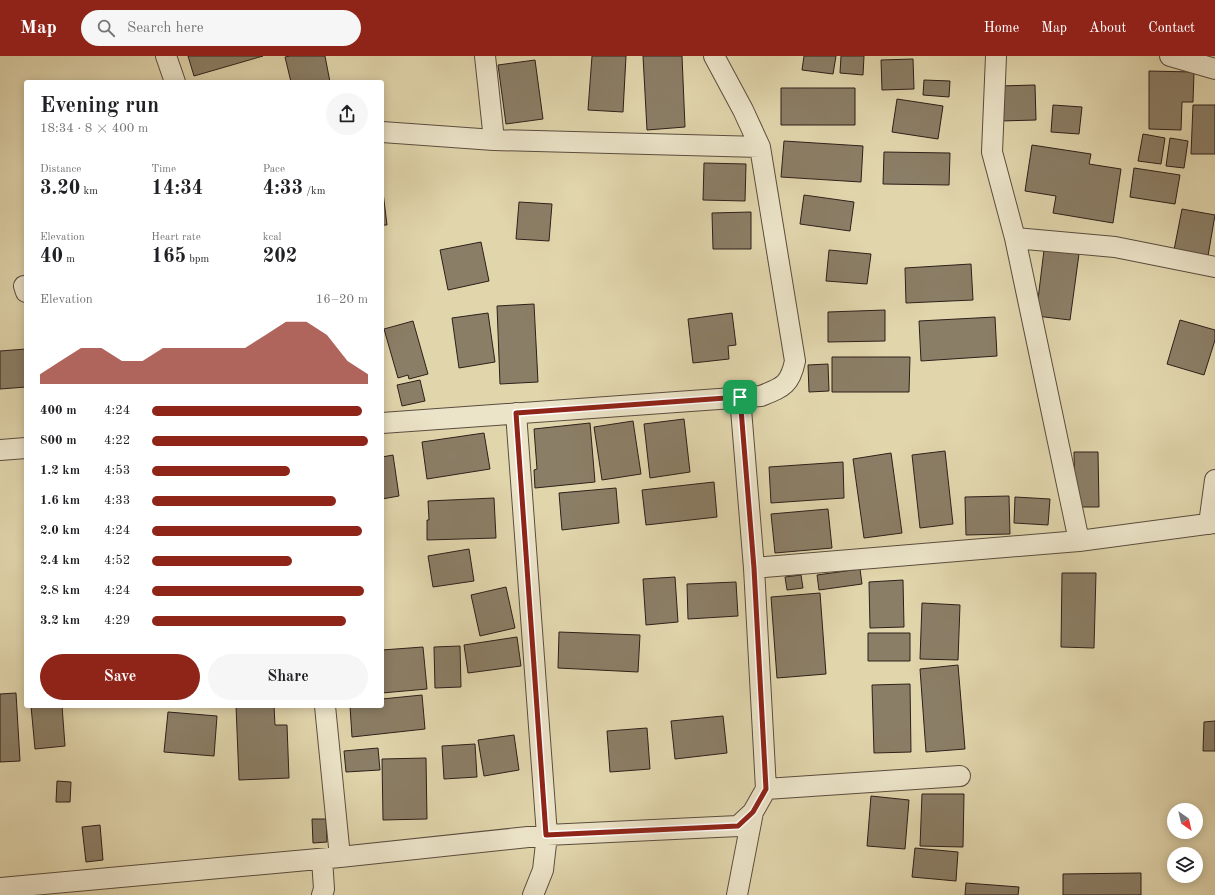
<!DOCTYPE html>
<meta charset="utf-8">
<style>
:root{--surface:#fff;--page:#f6f6f6;--text:#202124;--muted:#757577;--accent:#8f2418}
body{margin:0;font-family:"Old Standard TT",serif;background:var(--page);color:var(--text);height:100vh;display:flex;flex-direction:column;font-size:15px;white-space:nowrap}
*{box-sizing:border-box;margin:0}
p{font-size:13px;color:var(--muted)}
.icon{flex:none;width:22px;height:22px;fill:none;stroke:currentColor;stroke-width:2;stroke-linecap:round;stroke-linejoin:round}
.map{position:relative;flex:1;overflow:hidden}
.sheet{position:absolute;left:24px;top:24px;width:360px;height:628px;display:flex;flex-direction:column;background:var(--surface);border-radius:4px;box-shadow:0 2px 10px #0003}
.sheet>*{flex:none}
.needle{width:26px;rotate:146deg}
.buttons{position:absolute;left:1167px;top:747px;display:grid;gap:8px}
.buttons a{display:grid;place-items:center;width:36px;height:36px;border-radius:50%;background:var(--surface);box-shadow:0 2px 10px #0003;font-size:20px}
.pin{position:absolute;display:grid;place-items:center;width:34px;height:34px;color:#fff;margin:-17px;border-radius:8px;box-shadow:0 2px 6px #0006}
.round{display:grid;place-items:center;flex:none;width:42px;height:42px;border-radius:21px;background:var(--page)}
.overview{display:flex;align-items:center;justify-content:space-between;height:68px;padding:0 16px}
h1{font-size:22px;font-weight:700;line-height:30px}
.metrics{display:grid;grid-template-columns:repeat(3,1fr);gap:6px;height:68px;padding:4px 16px}
.metrics div{display:grid;align-content:center}
.metrics b{font-size:20px;font-weight:700}
.metrics small{font-size:11px;font-weight:400}
.metrics p{font-size:11px}
.chart{height:112px;padding:8px 16px}
.chart p{display:flex;justify-content:space-between}
.chart svg{width:100%;height:72px;margin-top:4px;fill:var(--accent);opacity:.7}
.action{display:flex;gap:8px;margin-top:auto;padding:8px 16px}
.action a{flex:1;height:46px;border-radius:24px;background:var(--accent);color:#fff;font-size:16px;font-weight:700;line-height:46px;text-align:center}
.action a+a{background:var(--page);color:var(--text)}
ul{padding:0 16px;list-style:none;font-size:13px}
li{display:grid;grid-template-columns:64px 48px 1fr;align-items:center;height:30px}
li i{height:10px;border-radius:5px;background:var(--accent)}
header{display:flex;align-items:center;gap:24px;box-sizing:border-box;height:56px;padding:0 20px;background:var(--accent);color:#fff}
header strong{font-size:19px}
nav{display:flex;gap:22px;margin-inline-start:auto;font-size:14px}
.search{width:280px;height:36px;background:var(--page);display:flex;align-items:center;gap:10px;box-sizing:border-box;padding:0 14px;border-radius:22px;color:var(--muted);font-size:15px}
.map>svg:first-child{display:block}
</style>
<header>
<strong>Map</strong>
<div class="search"><svg class="icon" aria-label="search" viewBox="0 0 24 24"><circle cx="10" cy="10" r="6"/><path d="M15 15l6 6"/></svg>Search here</div>
<nav><a>Home</a><a>Map</a><a>About</a><a>Contact</a></nav>
</header>
<div class="map">
<svg width="1215" height="839" viewBox="0 0 1215 839">
<rect width="100%" height="100%" fill="#e1d5ac"/>
<filter id="stains"><feTurbulence type="fractalNoise" baseFrequency=".005" numOctaves="4"/><feColorMatrix values="0 0 0 0 .2 0 0 0 0 .09 0 0 0 0 .02 0 0 0 .5 -.17"/></filter>
<radialGradient id="worn" r=".72"><stop offset=".6" stop-color="#630" stop-opacity="0"/><stop offset="1" stop-color="#630" stop-opacity=".3"/></radialGradient>
<!-- building -->
<path fill="#8b7e66" stroke="#2d201a" d="M188 0H263L194 20Z
M290 0H325L330 26H291L285 1Z
M592 0H626L623 56 588 54Z
M643 0H682L685 71 647 74Z
M804 0H836L833 18 802 14Z
M841 0H864L863 19 840 17Z
M913 3 914 33 882 34 881 4Z
M535 4 543 63 506 68 498 9Z
M1149 15 1194 16 1193 46H1182L1181 74 1149 73Z
M924 24 950 25 949 41 923 39Z
M1035 29 1036 64 1000 65V30Z
M781 32H855V69H781Z
M897 43 943 50 938 83 892 76Z
M1053 49 1082 51 1079 78 1051 76Z
M1193 49H1215V98H1191Z
M1143 78 1165 82 1161 108 1138 105Z
M1170 82 1188 85 1184 112 1166 110Z
M784 85 863 90 861 126 781 121Z
M1032 89 1091 98 1089 108 1121 113 1113 167 1053 157 1056 140 1025 135Z
M884 96 950 97 949 129 883 128Z
M704 107 746 108 745 145 703 144Z
M1134 112 1180 119 1175 148 1130 141Z
M382 128 387 169H382Z
M804 139 854 146 850 175 800 168Z
M519 146 552 148 549 185 516 183Z
M1182 153 1215 159 1208 200 1174 194Z
M751 156V193H713L712 157Z
M481 186 489 225 448 234 440 194Z
M829 194 871 198 867 228 826 225Z
M1044 194 1079 198 1070 264 1036 260Z
M971 208 973 244 906 247 905 212Z
M534 248 538 326 500 328 497 250Z
M885 254V285L828 286V256Z
M488 257 495 306 459 312 452 262Z
M732 257 736 289 728 290 729 303 693 307 688 263Z
M995 261 997 300 921 305 919 265Z
M1180 264 1215 274V284L1204 319 1167 308Z
M413 265 428 318 409 323 408 319 398 322 384 273Z
M26 293V331L0 333V295Z
M832 301H910L909 336H832Z
M828 308 829 335 809 336 808 309Z
M420 324 425 345 402 350 397 329Z
M684 363 690 416 650 422 644 368Z
M633 365 641 418 602 424 594 371Z
M590 367 595 426 535 432 534 414 537 413 534 373Z
M484 377 490 413 427 423 422 386Z
M945 395 953 468 920 472 912 399Z
M1074 396H1098L1099 451H1075Z
M891 397 902 477 864 482 853 403Z
M393 399 399 440 382 443V401Z
M843 406 844 442 771 447 769 411Z
M714 426 717 461 646 469 642 434Z
M616 432 619 467 562 474 559 437Z
M1009 440 1010 478 966 479 965 441Z
M1015 441 1050 443 1048 469 1014 467Z
M494 442 496 482 427 484V464H429L428 445Z
M828 453 832 492 775 497 771 458Z
M469 493 474 525 433 531 428 500Z
M860 513 862 528 819 534 817 519Z
M1062 517H1096L1094 592 1061 591Z
M801 519 803 532 787 534 785 521Z
M675 521 678 566 646 569 643 523Z
M903 524 904 571 870 572 869 526Z
M736 526 738 560 688 563 687 528Z
M506 531 515 572 480 580 471 539Z
M820 537 826 618 777 622 771 541Z
M922 547 960 549 958 604 920 603Z
M559 576 640 579 638 616 558 612Z
M868 577H910V605H868Z
M517 581 521 610 468 617 464 589Z
M460 590 461 631 435 632 434 591Z
M423 591 427 633 382 637V594Z
M958 609 965 693 926 696 920 613Z
M910 628 911 696 874 697 872 629Z
M16 637 20 705 0 706V638Z
M422 639 425 673 352 681 350 650H382V643Z
M31 650H62L65 690 35 693Z
M148 650H214V651H148Z
M236 650H274L275 669H287L289 722 239 724Z
M168 656 217 660 214 700 164 696Z
M723 660 727 697 675 703 671 665Z
M1215 665V695H1203L1204 666Z
M647 672 650 713 610 716 607 675Z
M514 679 519 714 484 720 478 684Z
M475 688 477 721 444 723 442 690Z
M378 692 380 714 346 716 344 695Z
M426 702 427 763 383 764 382 703Z
M57 725 71 726 70 746H56Z
M922 738H964L963 791 920 790Z
M871 740 909 744 905 793 867 790Z
M312 763H326L327 786 313 787Z
M100 769 103 804 86 806 82 771Z
M915 792 958 796 956 825 912 821Z
M1141 817V839H1063V818Z
M966 827 1019 831 1018 839H965Z"/>
<g fill="none" stroke-linecap="round" stroke-linejoin="round">
<!-- minor casing -->
<g stroke="#5a4d3e" stroke-width="22">
<path id="minor" d="M166 0 175 26
M485 0 494 84
M996 0 992 96 1015 182 1079 485
M1170 0 1215 13
M382 76 494 84 760 91
M1015 182 1115 191 1215 211
M24 230 26 236
M516 357 547 779 543 814 533 839
M382 367 761 340C783 331 790 329 795 305L760 91 743 54 714 0
M0 394 26 392
M1209 468 1215 424
M754 512 1079 485 1215 467
M325 650 340 801
M766 733 960 720
M0 832 340 801 547 779 738 770 753 756 766 733 754 512 740 341
M322 839 324 833 322 803
M737 839 753 756"/>
</g>
<!-- minor -->
<use href="#minor" stroke="#ece4c9" stroke-width="20"/>
</g>
<g fill="none" stroke-linecap="round" stroke-linejoin="round">
<!-- route casing -->
<g stroke="#fff" stroke-width="8">
<path id="route" d="M740 341 754 512 766 733 753 756 738 770 546 779 516 357Z"/>
</g>
<!-- route -->
<use href="#route" stroke="#8f2418" stroke-width="5"/>
</g>
<rect width="100%" height="100%" filter="url(#stains)"/>
<rect width="100%" height="100%" fill="url(#worn)"/>
</svg>
<div class="buttons">
<a><svg class="needle" viewBox="-14 -14 28 28"><path d="M0-13l5 13h-10z" fill="#e53935"/><path d="M0 13l5-13h-10z" fill="#757577"/></svg></a>
<a><svg class="icon" aria-label="layers" viewBox="0 0 24 24"><path d="M12 4l9 5-9 5-9-5zM3 14l9 5 9-5"/></svg></a>
</div>
<div class="pin" style="left:740px;top:341px;background:#1e9e55"><svg class="icon" aria-label="arrive" viewBox="0 0 24 24"><path d="M6 21V4h12l-3 4 3 4H6"/></svg></div>
<section class="sheet">
<div class="overview"><div><h1>Evening run</h1><p>18:34 · 8 × 400 m</p></div><a class="round"><svg class="icon" aria-label="share" viewBox="0 0 24 24"><path d="M12 15V3M7 8l5-5 5 5M5 13v7h14v-7"/></svg></a></div>
<div class="metrics">
<div><p>Distance</p><b>3.20<small> km</small></b></div>
<div><p>Time</p><b>14:34</b></div>
<div><p>Pace</p><b>4:33<small> /km</small></b></div>
</div>
<div class="metrics">
<div><p>Elevation</p><b>40<small> m</small></b></div>
<div><p>Heart rate</p><b>165<small> bpm</small></b></div>
<div><p>kcal</p><b>202</b></div>
</div>
<div class="chart"><p><span>Elevation</span>16–20 m</p>
<svg viewBox="0 0 160 44" preserveAspectRatio="none"><path d="M0 44V38L10 30L20 22L30 22L40 30L50 30L60 22L70 22L80 22L90 22L100 22L110 14L120 6L130 6L140 14L150 30L160 38V44z"/></svg>
</div>
<ul>
<li><b>400 m</b>4:24<i style="width:97%"></i></li>
<li><b>800 m</b>4:22<i style="width:100%"></i></li>
<li><b>1.2 km</b>4:53<i style="width:64%"></i></li>
<li><b>1.6 km</b>4:33<i style="width:85%"></i></li>
<li><b>2.0 km</b>4:24<i style="width:97%"></i></li>
<li><b>2.4 km</b>4:52<i style="width:65%"></i></li>
<li><b>2.8 km</b>4:24<i style="width:98%"></i></li>
<li><b>3.2 km</b>4:29<i style="width:90%"></i></li>
</ul>
<div class="action"><a>Save</a><a>Share</a></div>
</section>
</div>
